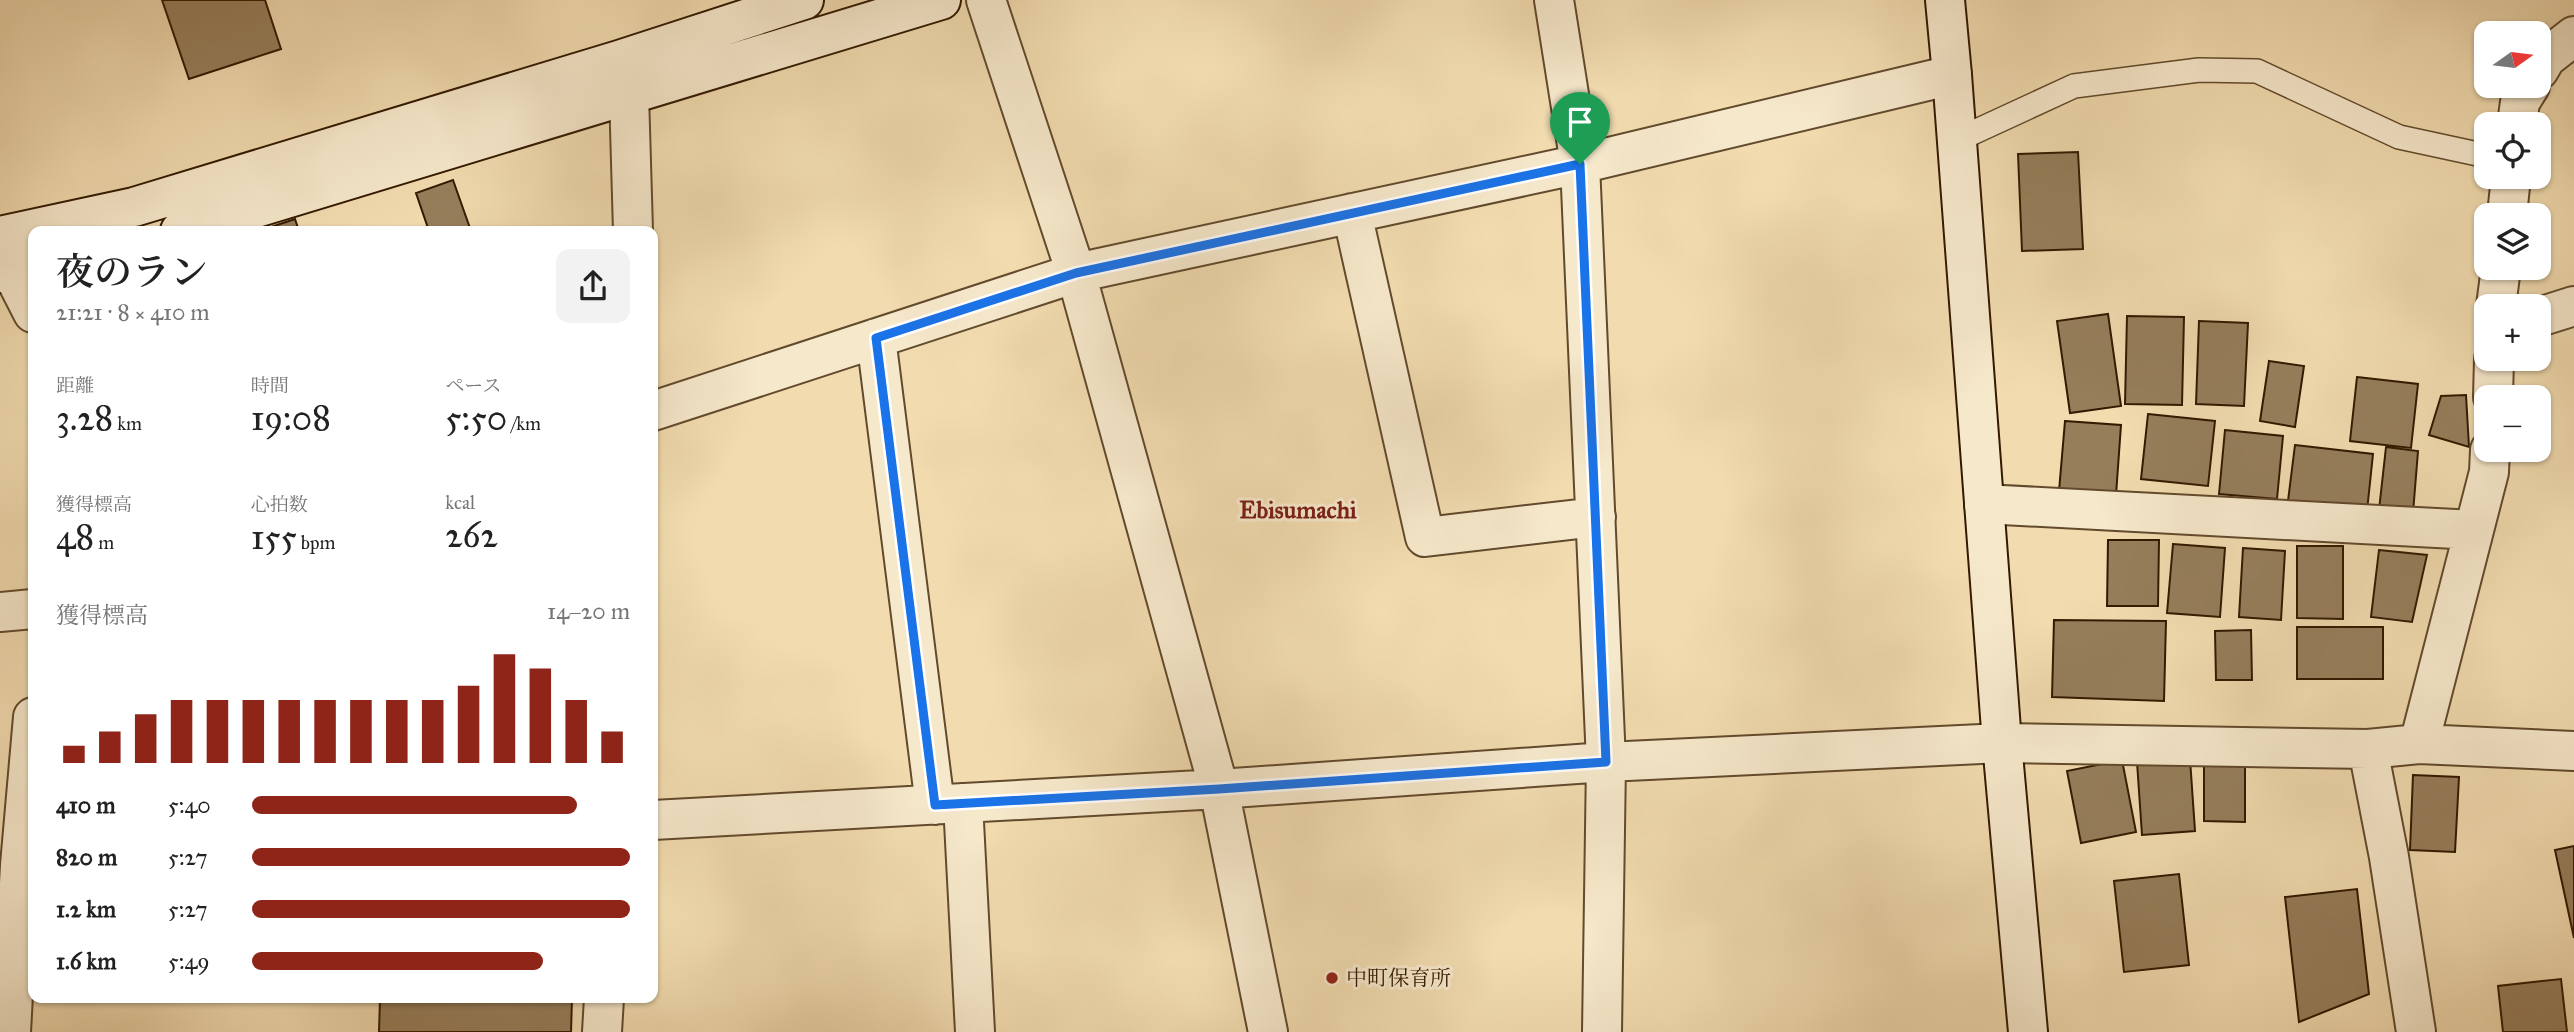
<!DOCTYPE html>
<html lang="ja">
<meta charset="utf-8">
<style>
:root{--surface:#fff;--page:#f2f2f2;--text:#222;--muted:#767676;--accent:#8f2418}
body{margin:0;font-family:"IM FELL Great Primer","Noto Serif JP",serif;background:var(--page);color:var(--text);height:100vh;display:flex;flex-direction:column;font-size:26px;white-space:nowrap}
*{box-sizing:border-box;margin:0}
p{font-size:23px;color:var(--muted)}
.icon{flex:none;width:38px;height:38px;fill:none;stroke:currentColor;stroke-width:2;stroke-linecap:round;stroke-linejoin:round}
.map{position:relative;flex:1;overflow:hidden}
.drawer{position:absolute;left:28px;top:226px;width:630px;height:777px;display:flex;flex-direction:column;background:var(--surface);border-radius:14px;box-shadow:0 2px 5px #0004}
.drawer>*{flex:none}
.needle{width:46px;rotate:76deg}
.controls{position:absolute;left:2474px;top:21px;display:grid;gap:14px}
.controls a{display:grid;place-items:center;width:77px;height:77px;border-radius:14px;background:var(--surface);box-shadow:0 2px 5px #0004;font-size:35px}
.pin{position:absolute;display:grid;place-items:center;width:60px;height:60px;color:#fff;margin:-72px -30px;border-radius:50% 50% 50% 0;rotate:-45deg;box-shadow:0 0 7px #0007}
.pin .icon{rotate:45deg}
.round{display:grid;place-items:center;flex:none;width:74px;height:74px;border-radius:14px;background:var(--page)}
.headline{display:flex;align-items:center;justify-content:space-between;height:119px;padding:0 28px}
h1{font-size:38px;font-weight:600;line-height:52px}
.stats{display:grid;grid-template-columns:repeat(3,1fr);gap:10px;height:119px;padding:7px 28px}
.stats div{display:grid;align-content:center}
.stats b{font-size:35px;font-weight:600}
.stats small{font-size:19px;font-weight:400}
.stats p{font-size:19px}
.chart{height:196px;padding:14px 28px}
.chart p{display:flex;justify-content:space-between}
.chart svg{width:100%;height:126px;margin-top:7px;stroke:var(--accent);stroke-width:6}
ul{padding:0 28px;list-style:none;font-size:23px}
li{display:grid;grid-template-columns:112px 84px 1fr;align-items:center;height:52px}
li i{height:18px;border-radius:9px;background:var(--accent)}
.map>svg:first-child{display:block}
</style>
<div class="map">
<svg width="2574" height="1032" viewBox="0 0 2574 1032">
<rect width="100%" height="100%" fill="#f1dbaf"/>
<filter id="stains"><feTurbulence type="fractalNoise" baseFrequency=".00286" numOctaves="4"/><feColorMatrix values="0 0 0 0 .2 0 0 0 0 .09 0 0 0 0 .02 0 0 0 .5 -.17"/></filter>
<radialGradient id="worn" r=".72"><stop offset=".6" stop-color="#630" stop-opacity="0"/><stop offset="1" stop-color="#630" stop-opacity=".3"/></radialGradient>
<!-- building -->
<path fill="#967e5b" stroke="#331900" stroke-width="2" d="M162 0H265L281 49 189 79Z
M2078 152 2083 249 2022 251 2018 154Z
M453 180 471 231H429L416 193Z
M295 219 299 231H259Z
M2108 314 2121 406 2070 413 2057 321Z
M2127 316 2184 317 2182 405 2125 404Z
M2199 321 2248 323 2244 406 2196 404Z
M2269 361 2304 366 2295 427 2260 421Z
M2357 377 2418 384 2411 448 2350 441Z
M2466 395 2469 447 2429 435 2441 396Z
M2148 414 2215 421 2208 486 2141 479Z
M2065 421 2121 425 2116 495 2059 491Z
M2225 430 2283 436 2277 499 2219 494Z
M2295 445 2373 454 2367 511 2288 501Z
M2386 447 2418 451 2413 513 2379 510Z
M2108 540H2159L2158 606H2107Z
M2173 544 2225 548 2220 617 2167 613Z
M2297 546H2343V619L2297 618Z
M2243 548 2285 551 2281 620 2239 617Z
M2379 550 2427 555 2412 622 2371 617Z
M2054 620 2166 621 2164 701 2052 697Z
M2297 627H2383V679H2297Z
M2251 630 2252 680H2216L2215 631Z
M2204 756H2245V822L2204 821Z
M2190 759 2195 831 2142 835 2137 762Z
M2122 760 2136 832 2081 843 2067 771Z
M2413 775 2459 777 2455 852 2410 850Z
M2574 846V938L2555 850Z
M2179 874 2189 965 2124 972 2114 881Z
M2357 889 2369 994 2299 1022 2285 897Z
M2561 979 2567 1032H2503L2498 986Z
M380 998H572L571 1032H379Z"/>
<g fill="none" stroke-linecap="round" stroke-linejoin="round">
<!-- lane casing -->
<g stroke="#624a2c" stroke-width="26">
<path id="lane" d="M1957 140 2074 86 2199 70 2257 71 2399 137 2487 156"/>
</g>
<!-- street casing -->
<g stroke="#624a2c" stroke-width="42">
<path id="street" d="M986 0 1076 273 1219 789 1268 1032
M1554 0 1580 164 1606 762 1602 1032
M2539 70 2546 58 2574 36
M629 94 633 231
M2517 124 2520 102 2530 86
M1352 213 1425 537 1596 517
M2507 215 2511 177
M12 272 33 313
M2496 306 2501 268
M2539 317 2574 306
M876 338 935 805
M2493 397 2494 359
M653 411 1076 273 1580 164 1952 75
M1984 504 2474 530
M0 612 33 609
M2419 744 2489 472 2490 450
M2368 749 2389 857 2416 1032
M963 803 975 1032
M653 820 1219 789 1606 762 2002 743 2368 749 2419 744 2574 751
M11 1032 20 865 33 717
M602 1032 604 998"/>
</g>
<!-- secondary casing -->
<g stroke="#331900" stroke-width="42">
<path id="secondary" d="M1945 0 1952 75 2002 743 2028 1032
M180 231 941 0
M0 236 134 207 619 60 804 0
M0 273 33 267"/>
</g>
<!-- lane -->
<use href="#lane" stroke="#f6e8cb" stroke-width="23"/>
<!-- street -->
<use href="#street" stroke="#f6e8cb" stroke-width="38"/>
<!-- secondary -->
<use href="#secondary" stroke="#f6e8cb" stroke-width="38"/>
</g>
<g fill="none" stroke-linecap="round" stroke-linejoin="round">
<!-- route casing -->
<g stroke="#fff" stroke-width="14">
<path id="route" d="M1580 164 1606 762 1219 789 935 805 876 338 1076 273Z"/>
</g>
<!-- route -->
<use href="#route" stroke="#1a73e8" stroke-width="9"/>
</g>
<!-- markers -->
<circle fill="#8f2418" stroke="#f6e8cb" stroke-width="2.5" cx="1332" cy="978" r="7"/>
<g text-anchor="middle" stroke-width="6" stroke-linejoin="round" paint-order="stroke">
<!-- poi labels -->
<g font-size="21" fill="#331900" stroke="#f6e8cb" text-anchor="start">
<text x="1346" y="985">中町保育所</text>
</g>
<!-- quarter labels -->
<g font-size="24" font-weight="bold" fill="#7a1f14" stroke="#f6e8cb">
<text x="1298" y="518">Ebisumachi</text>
</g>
</g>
<rect width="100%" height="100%" filter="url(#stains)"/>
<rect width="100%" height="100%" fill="url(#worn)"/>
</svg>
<div class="controls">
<a><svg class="needle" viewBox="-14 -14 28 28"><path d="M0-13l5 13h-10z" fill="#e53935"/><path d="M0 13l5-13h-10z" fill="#767676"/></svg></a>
<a><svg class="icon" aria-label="locate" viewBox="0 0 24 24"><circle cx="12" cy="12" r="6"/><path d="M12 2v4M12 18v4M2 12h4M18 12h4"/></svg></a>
<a><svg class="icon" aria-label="layers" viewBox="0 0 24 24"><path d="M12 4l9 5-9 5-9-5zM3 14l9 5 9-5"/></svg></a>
<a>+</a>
<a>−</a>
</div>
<div class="pin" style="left:1580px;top:164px;background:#1e9e55"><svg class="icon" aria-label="arrive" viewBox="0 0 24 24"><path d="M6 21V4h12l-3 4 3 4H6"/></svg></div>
<section class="drawer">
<div class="headline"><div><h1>夜のラン</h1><p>21:21 · 8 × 410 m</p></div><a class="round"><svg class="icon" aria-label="share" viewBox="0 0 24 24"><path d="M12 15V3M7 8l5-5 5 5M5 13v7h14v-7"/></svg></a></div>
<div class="stats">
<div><p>距離</p><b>3.28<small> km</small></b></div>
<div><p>時間</p><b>19:08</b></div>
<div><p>ペース</p><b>5:50<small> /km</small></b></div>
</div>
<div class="stats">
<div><p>獲得標高</p><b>48<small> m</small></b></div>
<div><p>心拍数</p><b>155<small> bpm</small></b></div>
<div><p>kcal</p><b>262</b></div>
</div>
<div class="chart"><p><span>獲得標高</span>14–20 m</p>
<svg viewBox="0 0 160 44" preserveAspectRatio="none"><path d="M5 44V38M15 44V33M25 44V27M35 44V22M45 44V22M55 44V22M65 44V22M75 44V22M85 44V22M95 44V22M105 44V22M115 44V17M125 44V6M135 44V11M145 44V22M155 44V33"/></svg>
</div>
<ul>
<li><b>410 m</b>5:40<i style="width:86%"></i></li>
<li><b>820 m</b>5:27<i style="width:100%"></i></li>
<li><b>1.2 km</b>5:27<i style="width:100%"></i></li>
<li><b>1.6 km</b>5:49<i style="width:77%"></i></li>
</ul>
</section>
</div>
